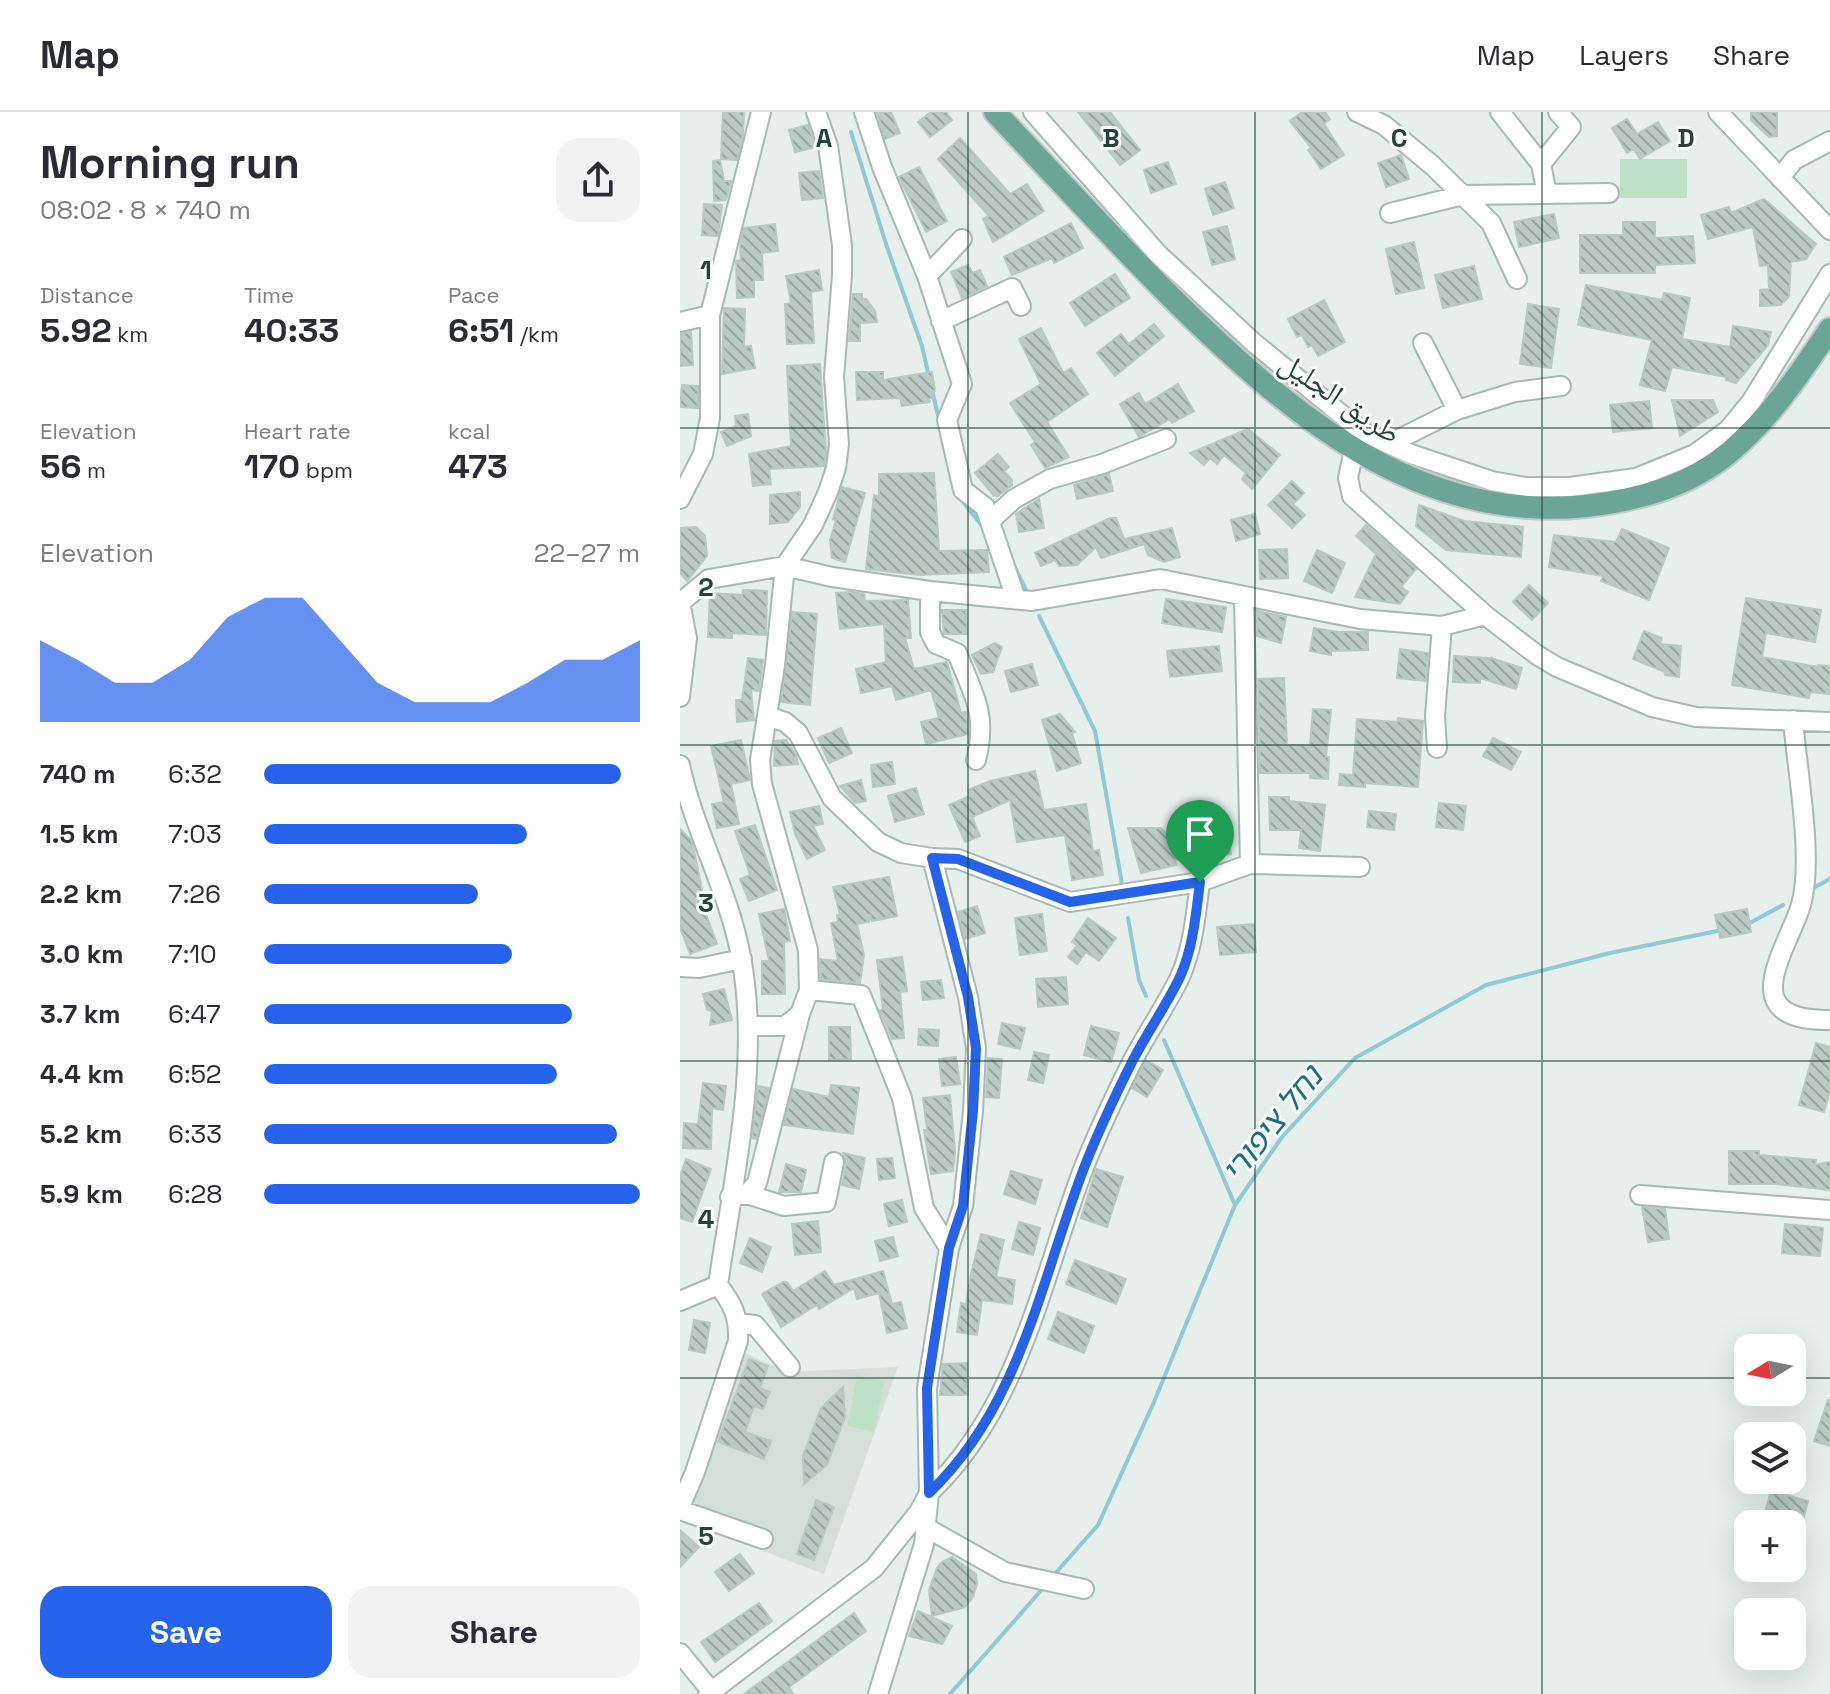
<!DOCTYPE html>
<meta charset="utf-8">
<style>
:root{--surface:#fff;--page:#f2f2f3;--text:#2b2b33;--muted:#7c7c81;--line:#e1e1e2;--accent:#2563eb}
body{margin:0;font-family:"Space Grotesk","Noto Naskh Arabic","Noto Sans Hebrew",sans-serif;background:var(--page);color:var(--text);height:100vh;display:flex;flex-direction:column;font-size:30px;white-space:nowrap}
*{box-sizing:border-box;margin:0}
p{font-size:26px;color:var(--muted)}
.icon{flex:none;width:44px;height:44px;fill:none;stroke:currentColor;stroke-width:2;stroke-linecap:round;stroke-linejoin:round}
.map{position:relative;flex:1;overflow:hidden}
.sheet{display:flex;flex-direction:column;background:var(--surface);width:680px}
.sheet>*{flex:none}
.needle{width:52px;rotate:260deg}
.tools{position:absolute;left:1054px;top:1222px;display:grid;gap:16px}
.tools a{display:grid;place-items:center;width:72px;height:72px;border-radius:16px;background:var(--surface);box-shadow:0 8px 32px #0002;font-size:40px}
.pin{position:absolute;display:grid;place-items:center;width:68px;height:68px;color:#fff;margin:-82px -34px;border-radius:50% 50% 50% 0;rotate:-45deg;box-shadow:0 0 8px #0007}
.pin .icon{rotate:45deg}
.round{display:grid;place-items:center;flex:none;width:84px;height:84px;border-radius:24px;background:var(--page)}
.headline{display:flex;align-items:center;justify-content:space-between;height:136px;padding:0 40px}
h1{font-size:44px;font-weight:600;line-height:60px}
.metrics{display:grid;grid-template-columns:repeat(3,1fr);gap:12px;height:136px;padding:8px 40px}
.metrics div{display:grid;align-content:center}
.metrics b{font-size:34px;font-weight:600}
.metrics small{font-size:22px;font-weight:400}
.metrics p{font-size:22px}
.chart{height:224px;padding:16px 40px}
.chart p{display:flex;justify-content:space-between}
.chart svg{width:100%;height:144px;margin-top:8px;fill:var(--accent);opacity:.7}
.cta{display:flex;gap:16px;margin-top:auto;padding:16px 40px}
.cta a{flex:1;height:92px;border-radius:24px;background:var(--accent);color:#fff;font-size:32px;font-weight:600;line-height:92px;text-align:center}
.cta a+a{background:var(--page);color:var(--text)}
ul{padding:0 40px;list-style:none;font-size:26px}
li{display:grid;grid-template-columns:128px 96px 1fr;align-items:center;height:60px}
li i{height:20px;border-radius:10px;background:var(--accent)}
header{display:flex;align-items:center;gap:48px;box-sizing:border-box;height:112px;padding:0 40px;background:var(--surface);border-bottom:2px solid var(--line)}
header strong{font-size:38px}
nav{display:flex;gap:44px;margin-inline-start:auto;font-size:28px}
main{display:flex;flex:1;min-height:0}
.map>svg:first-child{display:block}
</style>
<header>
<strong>Map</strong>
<nav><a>Map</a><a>Layers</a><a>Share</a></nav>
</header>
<main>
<section class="sheet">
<div class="headline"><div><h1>Morning run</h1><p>08:02 · 8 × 740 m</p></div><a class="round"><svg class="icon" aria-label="share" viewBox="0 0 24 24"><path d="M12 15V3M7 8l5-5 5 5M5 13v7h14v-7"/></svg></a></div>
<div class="metrics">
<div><p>Distance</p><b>5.92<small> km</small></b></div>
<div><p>Time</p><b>40:33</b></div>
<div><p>Pace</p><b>6:51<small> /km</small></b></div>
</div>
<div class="metrics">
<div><p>Elevation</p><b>56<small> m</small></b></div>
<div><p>Heart rate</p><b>170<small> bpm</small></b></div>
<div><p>kcal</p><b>473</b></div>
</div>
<div class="chart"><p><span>Elevation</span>22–27 m</p>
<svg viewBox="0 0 160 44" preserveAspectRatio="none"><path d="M0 44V19L10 25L20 32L30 32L40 25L50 12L60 6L70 6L80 19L90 32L100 38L110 38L120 38L130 32L140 25L150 25L160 19V44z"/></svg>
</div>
<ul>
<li><b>740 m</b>6:32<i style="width:95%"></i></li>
<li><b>1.5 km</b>7:03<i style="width:70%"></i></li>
<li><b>2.2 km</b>7:26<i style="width:57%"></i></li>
<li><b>3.0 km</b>7:10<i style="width:66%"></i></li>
<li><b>3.7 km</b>6:47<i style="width:82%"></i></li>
<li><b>4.4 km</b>6:52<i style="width:78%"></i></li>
<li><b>5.2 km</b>6:33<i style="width:94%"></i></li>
<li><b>5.9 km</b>6:28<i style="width:100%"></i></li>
</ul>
<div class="cta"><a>Save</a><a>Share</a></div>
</section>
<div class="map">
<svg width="1150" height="1582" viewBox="0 0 1150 1582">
<defs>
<pattern id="building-back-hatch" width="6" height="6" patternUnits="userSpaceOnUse" patternTransform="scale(2)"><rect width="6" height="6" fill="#bbcac4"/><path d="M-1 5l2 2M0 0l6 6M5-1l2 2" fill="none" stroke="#98a6a0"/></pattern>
</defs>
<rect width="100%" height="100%" fill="#e6efeb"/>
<!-- built -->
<path fill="#d4dfda" d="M61 1239 107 1260 218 1255 144 1462 1 1408Z"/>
<!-- green -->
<path fill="#bfe0c8" d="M940 47H1007V86H940Z
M177 1264 204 1269 194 1320 167 1314Z"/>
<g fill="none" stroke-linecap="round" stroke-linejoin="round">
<!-- stream -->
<path stroke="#8ec9d4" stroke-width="4" d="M171 20 207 135 242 234 249 265
M251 274 260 312
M279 385 304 416
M332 450 348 482
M359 504 415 619 442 772
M1131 777 1150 767
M448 806 459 868 466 884
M1066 813 1103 793
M484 928 555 1093
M373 1464 418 1413 474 1290 555 1093 602 1025 675 946 806 873 930 841 1042 818
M270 1582 365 1474"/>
</g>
<!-- building -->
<path fill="url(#building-back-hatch)" stroke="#b8c9c2" stroke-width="2" d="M43 0H64L63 22 57 48 41 47Z
M197 0H211L220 21 205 27Z
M251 0H266L272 8 250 25 238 10Z
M398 0H430L460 38 440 53Z
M622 0H645L650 7 644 12 664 43 641 57 628 38 631 36 610 9Z
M1071 0H1097V24L1089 25 1071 8Z
M947 7 957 22 978 10 990 29 960 47 954 37 947 41 932 16Z
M128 13 136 35 115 40 109 18Z
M280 26 330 82 347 72 364 99 313 130 303 107 309 104 258 47Z
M721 43 729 67 706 75 698 51Z
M40 48 44 69H51L46 88 34 89 33 49Z
M488 50 496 72 471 81 464 58Z
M239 55 267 109 246 120 219 65Z
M139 59 143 86 122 88 119 61Z
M545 70 554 96 533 103 525 77Z
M1084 87 1136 132 1126 147 1111 150 1109 184 1101 193 1080 194V178L1089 177 1088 153 1080 154 1073 115 1028 127 1021 103 1049 95 1051 101Z
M24 92 42 93 38 124 22 123Z
M874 102 879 126 839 135 834 110Z
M943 110H975V126L1013 124 1015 151 975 153V161H900V123H943Z
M391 111 403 136 374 151 372 146 332 163 324 145Z
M95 112 98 139 82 141 83 168H74V185L57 186 56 149 61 148 60 135 64 116Z
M547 114 555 147 532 153 523 120Z
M734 130 744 176 716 182 706 137Z
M288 153 293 161 300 158 307 174 282 186 271 160Z
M794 154 802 187 763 196 755 163Z
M139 158 142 178 131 180 134 231 107 232 105 192 111 191 106 164Z
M435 162 450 186 405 214 390 191Z
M906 173 982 188 984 181 1010 186 1002 227 1050 235 1053 214 1091 220 1088 233 1056 271 1046 268V265L992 255 985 279 960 273 972 228 898 213Z
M173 182H182V187H186L195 199 197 210 180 211V229H169Z
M644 188 665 230 638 244 632 233 628 235 622 223 617 225 608 207Z
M848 192 879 197 871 256 840 252Z
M44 196 65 197 64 235 71 234 75 256 42 262Z
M474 212 484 224 435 264 417 241 441 222 449 232Z
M361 216 383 261 391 256 408 282 367 310 389 345 365 356 351 333 355 330 330 291 361 272 339 227Z
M11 220 13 253 0 254V222Z
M140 252 146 342 144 354 89 357 91 372 73 374 69 342 111 334 107 254Z
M176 260H203V268L252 260 255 279H252L253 286 249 287 250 290 222 294 220 286 177 288Z
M498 272 514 299 492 311 490 307 459 325 440 292 459 281 465 292Z
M2 273 18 274V296L0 295Z
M992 288H1033L1038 300 1000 324Z
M969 289 972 316 933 320 930 293Z
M68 302 71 324 47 334 41 320 56 314 55 304Z
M568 317 600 343 572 377 562 367 566 361 544 343 537 352 530 346 524 353 510 341Z
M318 342 329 355 324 359 332 368V373L318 384H314L295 361Z
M254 361 259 439 307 438 309 460 239 463 186 457 194 383 199 385V362Z
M429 362 433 379 397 387 394 373Z
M612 369 624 381 613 392 625 403 612 416 588 393Z
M162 375 185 381 165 450 152 446 150 428 156 408 153 407Z
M120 380V395L108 410 90 412V383Z
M359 387 364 416 339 420 336 402Z
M739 393 784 409 843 415 841 445 766 438 736 414Z
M575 402 580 422 556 429 551 408Z
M430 406H436L444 427 492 416 500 445 484 450 468 443 464 432 421 446 416 435 397 453 379 454 375 448 361 454 355 441Z
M686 413 736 457 721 475 728 480 720 492 675 485 696 442 676 424Z
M16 415 25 424 27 444 7 469 0 461V416Z
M942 417 989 436 969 488 921 469 923 464 869 455 874 423 936 430Z
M607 437 608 466 580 467 579 438Z
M637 438 665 451 652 481 624 469Z
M849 473 868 491 852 508 833 490Z
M63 478 87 479 86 523 52 521V526L28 525 30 481 62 483Z
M171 480 184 482 185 489 228 488 231 526H225L234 557 267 550 281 601 286 600 288 622 246 632 241 610 259 606 251 578 216 588 212 574 181 581 176 557 206 550 204 512 160 517 156 481Z
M1066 486 1141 498 1135 530 1086 521 1082 545 1138 555V553L1150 554V582L1130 580 1129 586 1052 573Z
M486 487 546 495 542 520 482 511Z
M262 498H286L287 522H264Z
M577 499 606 505 601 531 577 524Z
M112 500 137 502 130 593 101 590Z
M634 516 658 520H688V538L651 539V543L630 539Z
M964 519 982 526 980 532 1001 534 999 565 985 563V560L953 547Z
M315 531 322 535 313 560 301 562 292 543Z
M539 534 542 559 490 565 487 539Z
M720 537 748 541 746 569 717 566Z
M774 544 811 546 842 556 836 577 800 566V571L773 570Z
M68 546 83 548 79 579 71 578 74 608 57 610 56 588H62Z
M352 552 358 573 331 580 325 559Z
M604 566 607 633H630L633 597 651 598 646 645H649L648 667 630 666V661H580L578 567Z
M380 602 395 620 392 621 401 651 377 659 362 608Z
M718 606 743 609 738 675 685 671V675L659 673 660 662 673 663 677 607 717 610Z
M161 616 172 641 149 651 138 626Z
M813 626 841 640 831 658 803 644Z
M61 628 70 668 51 672 59 712 37 716 32 692 44 690 31 634Z
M106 628 116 643 118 652 94 654 95 629Z
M212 650 215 672 193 675 191 653Z
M355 659 364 698 406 692 413 739 419 738 423 763 392 768 385 723 337 730 330 688 292 705 300 724 285 730 269 693 290 684 288 678 310 669Z
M181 668 186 689 175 691 160 674Z
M236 676 244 702 215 710 208 684Z
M589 685H609V689L645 693 640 739 619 736 621 718H590Z
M759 691 786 694 783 718 756 715Z
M139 694 143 712 133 714 145 738 127 747 115 722 110 700Z
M689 699 716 702 714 718 687 715Z
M546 706 551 742 495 748 496 753 461 761 448 716H481L509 746 505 711Z
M75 713 97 778 69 789 60 767 70 763 55 719Z
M0 717 11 728 14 738 25 793 23 794 37 832 10 842 0 815Z
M209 765 217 804 192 809 190 802 189 810 177 812 184 843 180 871 141 867 140 847 158 849 151 811 158 810 157 803H160L153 775Z
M297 794 305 821 285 827 278 800Z
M104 797 110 829 104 830 105 882H82V849H89L79 802Z
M1067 797 1071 820 1040 826 1035 803Z
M362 802 367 839 340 843 335 806Z
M408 806 436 826 419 849 406 840 397 852 388 845 397 833 392 830Z
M574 812 576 840 540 843 537 815Z
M222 845 227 879 220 880 224 926 212 927 200 898 203 897 197 848Z
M386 865 388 892 358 895 356 867 371 866V868L373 866Z
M261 868 264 886 243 888 241 870Z
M44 877 52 908 30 913 32 899 27 898 23 882Z
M322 911 345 916 340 937 318 932Z
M411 914 439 921 431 950 404 943Z
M149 915H170L171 947 149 948Z
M239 917 259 918 258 934 238 933Z
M1136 931 1150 935V979L1144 1000 1119 993Z
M354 940 369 943 363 971 348 968Z
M276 945 280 972 262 974 259 947Z
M308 946 322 947 319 986 306 985Z
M466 948 483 958 467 985 452 976Z
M23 971 46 974 43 998 32 996 31 1037 3 1036 4 1011 18 1012Z
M151 973 179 976 173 1022 104 1013 113 977 149 985Z
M78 974 89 976 76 1027 72 1026Z
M270 983 275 1040 273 1059 251 1062 244 1018H247L243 986Z
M1049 1039H1079V1043L1136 1048 1135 1053 1150 1050V1078L1096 1072H1049Z
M163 1041 185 1046 179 1077 162 1073 166 1052Z
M212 1046 215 1066 199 1068 197 1047Z
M6 1047 31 1057 12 1110 0 1106V1065Z
M106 1052 126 1058 121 1080H99Z
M416 1057 443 1065 427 1115 401 1106Z
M331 1059 362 1068 355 1092 324 1082Z
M222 1088 227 1110 209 1114 204 1092Z
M962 1095 985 1097 989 1127 968 1130Z
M138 1109 141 1140 115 1143 112 1112Z
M339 1110 360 1116 353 1143 332 1137Z
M1105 1112 1143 1116 1140 1144 1102 1141Z
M301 1122 324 1128 316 1165 335 1168 332 1192 302 1188 297 1223 277 1220 281 1191 286 1192 291 1162Z
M213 1125 218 1144 200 1149 195 1129Z
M70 1126 91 1135 82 1160 60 1151Z
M395 1148 446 1167 436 1192 386 1172Z
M145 1159 154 1173 203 1159 212 1192 221 1190 227 1216 207 1221 199 1181 177 1187 174 1176 139 1197 137 1193 101 1215 82 1182 103 1170H107L113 1179Z
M378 1200 414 1214 404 1241 368 1227Z
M14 1208 30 1211 25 1241 9 1238Z
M69 1247 88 1254 80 1276 90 1280 83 1297 74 1294 65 1320 91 1329 84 1347 38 1330Z
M287 1251 288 1283H260L263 1252Z
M163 1275 165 1305 147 1353 124 1372 123 1344 141 1296Z
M1148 1288H1150V1334L1134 1329Z
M1091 1379 1128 1389 1116 1434H1112V1412L1083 1407Z
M136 1388 154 1395 134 1448 117 1442Z
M0 1418 19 1435 0 1455Z
M60 1442 74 1461 49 1479 35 1460Z
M272 1445 296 1462 297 1472 293 1485 285 1495 252 1504 249 1478 257 1456 262 1450Z
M79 1491 92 1509 35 1550 21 1530Z
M238 1499 272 1514 262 1532 229 1524Z
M174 1501 186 1519 109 1575 113 1582H64Z"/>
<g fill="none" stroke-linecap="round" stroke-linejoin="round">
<!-- minor casing -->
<g stroke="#a8b8b2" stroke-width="22">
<path id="minor" d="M184 0 202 55 247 164
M353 0 478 142 574 231 683 320 731 342 812 369 845 375H890L956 366 1015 342 1048 318 1071 290 1150 162
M677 0 704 13 753 54 811 111 837 167
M820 0 861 52 867 82
M1038 0 1150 118
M861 52 891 15 878 0
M1100 66 1114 48 1150 29
M710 101 783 83 929 81
M282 127 247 164 282 272 267 308 283 378 305 395 336 487
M261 209 332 176 341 194
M0 210 30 203
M743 231 777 298
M709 332 777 298 835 280 881 274
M674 338 668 366 672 384 805 503 857 543 877 555 972 595 1016 605 1150 610
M0 387 23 342 30 306V203L81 0
M310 409 334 387 370 367 422 352 486 327
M250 479V520L256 532 277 541C293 582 308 602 296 648
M564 486 570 752
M0 490 7 526 0 585
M1 490 29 467 105 454 152 465 250 479 352 489 480 467 680 507 762 514 805 503
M87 604 105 610 118 621 152 686 198 730 221 741 252 746 278 747 390 790 520 770 570 752 680 755
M1113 608C1117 658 1134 747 1121 793 1114 818 1085 863 1095 887 1103 907 1132 908 1150 908
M757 636 755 604 762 514
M0 653C14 719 49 779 61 845 81 949 53 1069 38 1173L0 1189
M252 746 288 885 296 936 293 999 283 1094 269 1136
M0 855 19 856 62 847
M68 914H105L120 902 129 878 128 838 82 672 80 648 95 553 105 454 133 413 148 380 156 356 159 332 154 265 162 163V133L148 34 136 0
M67 1082 104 1094 146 1090 154 1050
M960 1083 1150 1098
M50 1085 67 1082 77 1071 120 902
M59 1211 75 1213 110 1255
M0 1395 15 1360 58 1229C59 1205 53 1192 38 1173
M0 1398 83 1427
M245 1415 325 1460 404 1477
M0 1541 32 1580
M28 1582 194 1456 239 1400 249 1381 247 1276 269 1136 244 1096 222 986 181 883 129 878
M198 1582 244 1432 249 1381C340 1295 361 1168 404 1055 418 1020 435 984 452 950 467 921 486 894 500 865 513 836 516 802 520 770"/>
</g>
<!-- major casing -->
<g stroke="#c2cac8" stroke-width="26">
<path id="major" d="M315 0C374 63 433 127 494 188 607 299 736 412 906 394 959 388 1010 374 1051 339 1091 305 1121 260 1150 217"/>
</g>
<!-- minor -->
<use href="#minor" stroke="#fff" stroke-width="18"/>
<!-- major -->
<use href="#major" stroke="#6aa596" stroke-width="22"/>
</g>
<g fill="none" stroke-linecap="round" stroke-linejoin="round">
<!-- route casing -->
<g stroke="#fff" stroke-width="16">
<path id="route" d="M252 746 278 747 390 790 520 770C516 802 513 836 500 865 486 894 467 921 452 950 435 984 418 1020 404 1056 361 1168 340 1295 249 1381L247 1276 269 1136 283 1094 293 999 296 936 288 885Z"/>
</g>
<!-- route -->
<use href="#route" stroke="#2563eb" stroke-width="10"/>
</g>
<!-- grid -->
<path fill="none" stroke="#24423a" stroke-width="2" stroke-opacity="0.55" d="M288 0V1582M575 0V1582M862 0V1582M0 316H1150M0 633H1150M0 949H1150M0 1266H1068M1112 1266H1150"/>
<g text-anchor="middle" stroke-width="6" stroke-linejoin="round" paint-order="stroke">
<!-- street labels -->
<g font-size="30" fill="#24423a" stroke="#f7fbf9">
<text transform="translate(660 286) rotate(34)" y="10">طريق الجليل</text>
</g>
<!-- water labels -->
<g font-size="32" font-style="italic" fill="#1c6f80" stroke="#f7fbf9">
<text transform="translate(592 1012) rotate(-51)" y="11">נחל ציפורי</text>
</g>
</g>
<g font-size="26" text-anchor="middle" font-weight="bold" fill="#24423a" stroke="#f7fbf9" stroke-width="6" stroke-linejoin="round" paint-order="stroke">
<text x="144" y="35">A</text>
<text x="431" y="35">B</text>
<text x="719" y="35">C</text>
<text x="1006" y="35">D</text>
<text x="26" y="167">1</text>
<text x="26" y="484">2</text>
<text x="26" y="800">3</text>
<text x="26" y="1116">4</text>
<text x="26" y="1433">5</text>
</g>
</svg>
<div class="tools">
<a><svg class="needle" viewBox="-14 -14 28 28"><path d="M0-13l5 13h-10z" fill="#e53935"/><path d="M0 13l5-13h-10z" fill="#7c7c81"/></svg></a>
<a><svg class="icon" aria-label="layers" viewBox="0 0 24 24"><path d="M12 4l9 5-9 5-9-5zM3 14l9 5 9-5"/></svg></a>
<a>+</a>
<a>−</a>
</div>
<div class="pin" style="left:520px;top:770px;background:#1e9e55"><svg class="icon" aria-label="arrive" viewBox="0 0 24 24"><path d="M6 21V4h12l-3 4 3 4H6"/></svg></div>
</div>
</main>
